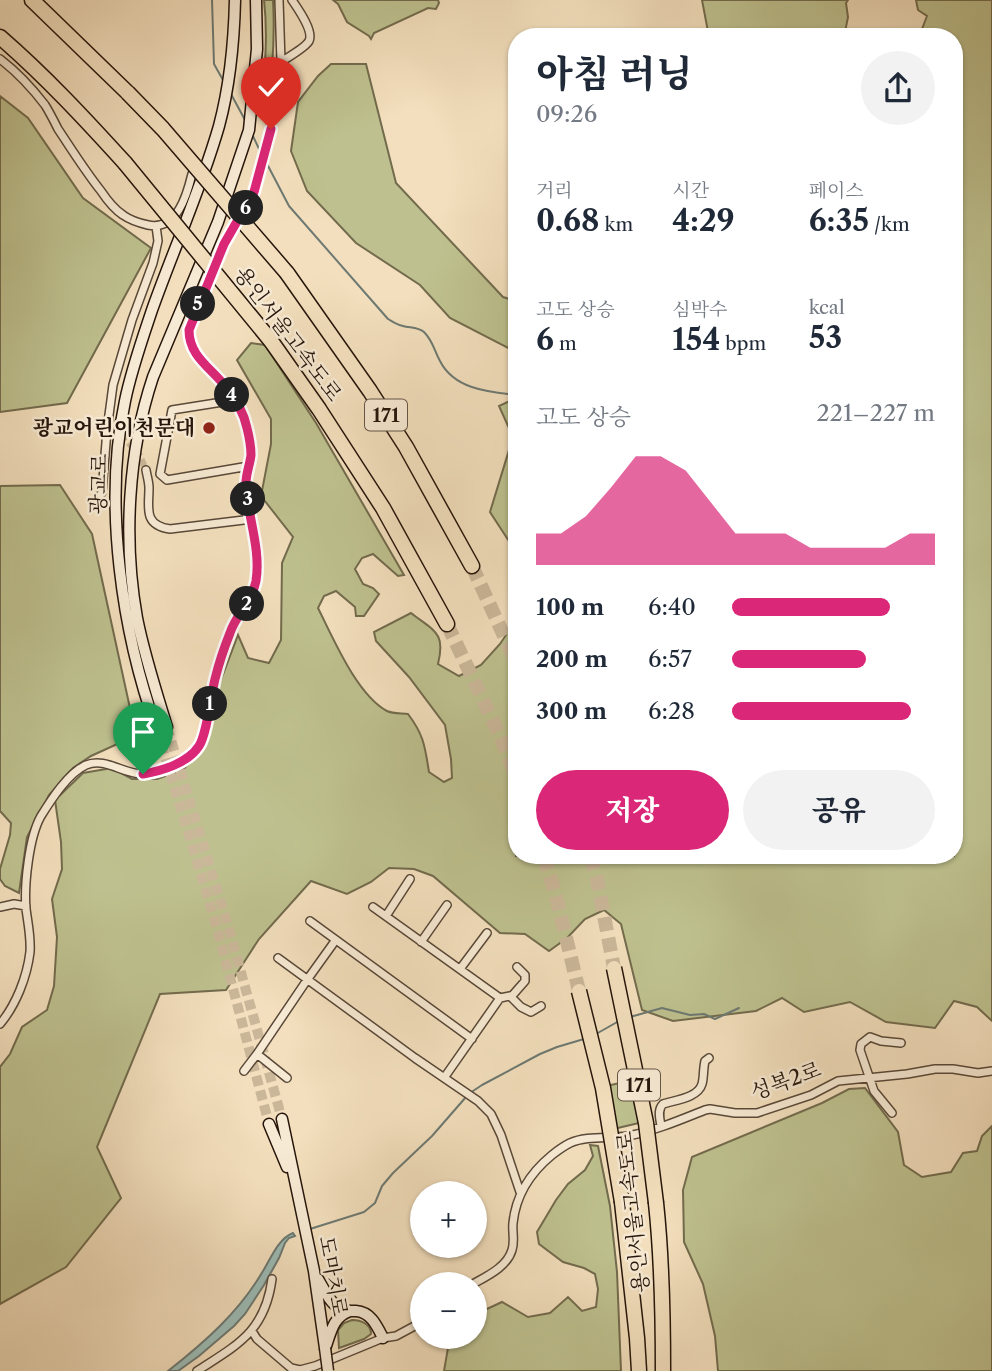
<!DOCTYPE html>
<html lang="ko">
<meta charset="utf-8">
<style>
:root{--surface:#fff;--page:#f2f2f3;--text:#1f2937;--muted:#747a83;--accent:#db2777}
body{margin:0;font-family:"Libre Caslon Text","Noto Serif KR",serif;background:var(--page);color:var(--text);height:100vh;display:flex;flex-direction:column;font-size:26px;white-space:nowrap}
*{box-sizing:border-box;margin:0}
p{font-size:23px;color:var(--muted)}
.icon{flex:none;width:38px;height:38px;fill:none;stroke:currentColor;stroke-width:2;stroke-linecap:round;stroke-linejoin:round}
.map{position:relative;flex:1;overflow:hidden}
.side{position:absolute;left:508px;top:28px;width:455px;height:836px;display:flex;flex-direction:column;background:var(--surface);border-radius:28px;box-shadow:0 2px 5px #0004}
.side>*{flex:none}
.controls{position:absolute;left:410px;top:1181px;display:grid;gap:14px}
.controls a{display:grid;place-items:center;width:77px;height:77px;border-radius:50%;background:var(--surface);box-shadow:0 2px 5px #0004;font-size:35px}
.pin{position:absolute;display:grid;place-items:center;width:60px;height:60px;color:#fff;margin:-72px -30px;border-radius:50% 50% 50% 0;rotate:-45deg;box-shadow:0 0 7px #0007}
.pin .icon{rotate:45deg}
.km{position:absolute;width:35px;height:35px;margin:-18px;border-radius:50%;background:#222;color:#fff;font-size:19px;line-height:35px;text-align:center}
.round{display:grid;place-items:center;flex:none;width:74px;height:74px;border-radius:37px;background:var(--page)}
.overview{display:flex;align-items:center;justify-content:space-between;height:119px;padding:0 28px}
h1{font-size:38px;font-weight:800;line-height:52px}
.stats{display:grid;grid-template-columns:repeat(3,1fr);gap:10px;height:119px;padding:7px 28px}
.stats div{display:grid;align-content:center}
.stats b{font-size:30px;font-weight:800}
.stats small{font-size:19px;font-weight:400}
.stats p{font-size:19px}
.chart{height:196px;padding:14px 28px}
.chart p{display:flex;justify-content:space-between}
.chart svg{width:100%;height:126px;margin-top:7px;fill:var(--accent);opacity:.7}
.action{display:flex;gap:14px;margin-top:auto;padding:14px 28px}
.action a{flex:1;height:80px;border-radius:42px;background:var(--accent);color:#fff;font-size:28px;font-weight:800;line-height:80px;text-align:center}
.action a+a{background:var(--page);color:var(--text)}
ul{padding:0 28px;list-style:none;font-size:23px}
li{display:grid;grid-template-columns:112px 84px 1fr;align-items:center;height:52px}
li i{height:18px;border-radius:9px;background:var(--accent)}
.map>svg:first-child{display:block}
</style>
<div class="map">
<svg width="992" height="1371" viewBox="0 0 992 1371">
<rect width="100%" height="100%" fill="#f3dfbd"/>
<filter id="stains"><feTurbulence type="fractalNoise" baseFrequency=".00286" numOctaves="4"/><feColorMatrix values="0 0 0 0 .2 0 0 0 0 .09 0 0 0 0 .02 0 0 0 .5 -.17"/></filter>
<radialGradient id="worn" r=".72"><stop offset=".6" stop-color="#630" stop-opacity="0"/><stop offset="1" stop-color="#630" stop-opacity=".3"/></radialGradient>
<!-- green -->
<path fill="#bec18f" stroke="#726b4d" stroke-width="2" d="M264 0H273C275 37 273 70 267 107L261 105C265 70 268 35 264 0Z
M333 0H438L439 3 436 9 428 8 374 33 371 39 369 36 347 22 338 4Z
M702 0H848L846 3 848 17 844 37H709Z
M916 0H992V1021L977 1007 954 1001 935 1028 886 1022 850 1002 804 1012 782 998 756 1011 673 1021 642 1010 621 924 604 910 585 919 567 938 549 951 525 934 500 933 433 876 414 869 389 868 371 882 347 894 311 881 259 939 226 990 160 994 97 1147 121 1198 66 1267 0 1304V1067L10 1054 22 1027 47 1010 54 986 57 937 52 899 62 869 61 842 55 800 83 773 112 768 132 779H157L183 770 205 744 219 685 238 635 248 658 269 663 281 640 282 563 293 537 261 496 271 444V419L237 360 251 343 265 345 316 423 404 575 398 576 373 554 362 558 355 569 363 584 373 588 379 594 364 616H356L355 607 336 591 324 596 318 608C333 638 357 695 387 711 393 714 402 713 408 714 424 735 425 747 429 772L444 782 452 778 451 759 445 725 409 677 376 641 374 632 411 613C434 631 446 632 438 664L459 676 481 665 500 644 516 620V856H954V37H919L927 16 918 10Z
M331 64H366L396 183 503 297 516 301V352L450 318 420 285 356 243 307 191 291 151 298 102 318 76Z
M0 96 28 118 83 198 151 248 67 403 0 412Z
M516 398V552L490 512 513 437 499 406Z
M60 485 92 534 133 722 124 741 91 756 73 768 49 795 27 837 19 893 5 886 0 879V869L10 835 11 823 0 811V486Z
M630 1081 639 1123 605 1131 596 1088Z
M865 1088 898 1132 904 1165 922 1177 951 1172 963 1153 977 1151 982 1136 992 1126V1371H718L715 1336 703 1284 684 1242 683 1190 692 1157 822 1103 849 1089Z
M590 1145 598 1146 610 1206 617 1272 621 1371H444L448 1348 446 1337H474V1315L502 1302 528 1317 550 1313 568 1297 582 1311 596 1307 598 1289 595 1274 584 1268 563 1262 539 1244 537 1232 556 1200 568 1184 585 1170 593 1156Z
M352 1320C361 1320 371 1324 371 1334L364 1339 339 1348 338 1330 344 1323Z"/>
<!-- water -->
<path fill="#9cbcb6" stroke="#6d7972" stroke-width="2" d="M293 1233 295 1236 289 1238 285 1243 279 1258 264 1285 245 1314 234 1326 199 1356 178 1371H168C205 1342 239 1312 263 1271 271 1258 278 1239 293 1233Z"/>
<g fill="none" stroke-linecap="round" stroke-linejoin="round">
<!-- stream -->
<path stroke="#6d7972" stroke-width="2" d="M212 0 214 64 223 80
M231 94 245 120
M252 134 260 151
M266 162 289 206 388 319C393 322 397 325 403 326 410 328 418 327 424 332 433 341 434 350 440 361 454 389 488 392 516 395
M630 1017 662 1008 690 1015 704 1014 715 1019 739 1008
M596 1034 619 1021
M470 1093 482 1085 540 1054 557 1047 584 1039
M310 1229 364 1212 375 1203 382 1186 393 1173 432 1136 466 1097"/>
<!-- street-tunnel -->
<path stroke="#cab799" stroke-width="7" stroke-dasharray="7 3.5" stroke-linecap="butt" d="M109 418 139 455 146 470"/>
<!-- secondary-tunnel -->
<path stroke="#cab799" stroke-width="10" stroke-dasharray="10 5" stroke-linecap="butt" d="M167 727 226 919 282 1119
M157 730 215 921 269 1124"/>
<!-- highway-tunnel -->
<path stroke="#cab799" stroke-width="14" stroke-dasharray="14 7" stroke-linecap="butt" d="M472 566 516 662
M447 624 501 738 516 776
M544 856 556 896 579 991
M590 856 597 879 614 968"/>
<!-- street casing -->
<g stroke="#594838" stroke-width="10">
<path id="street" d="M0 59C17 72 32 88 45 105 50 113 54 121 58 129 72 150 85 171 101 191 107 200 114 209 123 215 130 220 139 223 148 225 177 231 187 195 192 174
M281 62C288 57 305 48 309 41 314 31 298 9 292 0
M235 400 172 410 160 474 167 480 249 466
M146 470C147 476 149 482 149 488 149 508 143 525 170 529L252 519
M98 500 102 492 107 430 113 385 132 320 153 263 158 241 156 226
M0 907 14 904 26 906
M373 907 500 998 444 1078
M386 916 410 879
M310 921 472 1039
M421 942 447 905
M278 958 415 1058 478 1101 491 1114 501 1135 520 1192
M460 969 487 933
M511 997 525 981V975L517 967
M500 998 510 996 521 1007 531 1012 541 1006
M0 1024C16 1005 27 977 30 952 31 937 28 924 26 909 24 885 29 837 41 816 51 800 68 773 86 765 105 757 123 774 142 774 158 774 188 760 198 747 207 735 211 697 215 681 219 664 224 646 230 630 238 611 253 600 256 579 258 564 257 541 253 526 250 513 246 499 246 485 245 474 250 464 251 453 251 442 248 428 244 417 239 406 232 395 225 385 210 367 189 356 189 330L224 244 248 204 259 175 275 107 279 80 281 62 279 0
M244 1071 257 1054
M287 1078 257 1054 307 980 335 941
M892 1113 874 1091 860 1050 861 1044 870 1037 881 1041 901 1043
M661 1126C660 1119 657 1110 663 1104 675 1100 698 1098 702 1084 704 1077 703 1069 705 1061L709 1058
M473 1284C487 1276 507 1267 512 1250 515 1241 512 1232 513 1223 516 1194 530 1173 552 1155 557 1151 564 1146 570 1143 587 1135 610 1139 628 1136 654 1131 680 1120 705 1110L710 1109 735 1113H757L811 1095 838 1081 907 1074 935 1069H953L978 1073 992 1071
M252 1331 257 1339 291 1368 300 1370 315 1366 383 1338 396 1336 422 1322
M197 1371C237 1345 265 1332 272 1279"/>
</g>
<!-- secondary casing -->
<g stroke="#26150b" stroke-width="13">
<path id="secondary" d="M167 727C156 691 144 654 137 618 123 540 128 452 153 377L218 222 249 130 257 49 256 0
M157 730C122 633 103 504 125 401 131 371 142 340 152 310 174 248 201 189 219 126 230 85 234 42 235 0
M282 1119 314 1271 325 1348
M269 1124 287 1167
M318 1279C324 1289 329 1302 339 1308 344 1311 350 1311 356 1311 371 1312 377 1326 383 1338
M326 1346C331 1331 334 1316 350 1311"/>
</g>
<!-- highway casing -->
<g stroke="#26150b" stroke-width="17">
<path id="highway" d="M32 0 128 93
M0 37C45 76 85 119 125 163
M287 273 370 391 406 447 472 566
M271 341 319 409 383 508 447 624
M622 1202 637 1338 639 1371
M656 1203C662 1259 663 1314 663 1371"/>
</g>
<!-- street -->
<use href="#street" stroke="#f7ead4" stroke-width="7"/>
<!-- secondary -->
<use href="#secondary" stroke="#f7ead4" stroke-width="10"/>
<!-- highway -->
<use href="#highway" stroke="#f3dfbd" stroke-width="14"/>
<!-- secondary-bridge casing -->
<g stroke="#26150b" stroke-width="13" stroke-linecap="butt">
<path id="secondary-bridge" d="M325 1348 328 1371"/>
</g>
<!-- highway-bridge casing -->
<g stroke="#26150b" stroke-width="17" stroke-linecap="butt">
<path id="highway-bridge" d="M128 93 163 129 287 273
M125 163 271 341
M614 968 646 1123 656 1203
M579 991 603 1088 622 1202"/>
</g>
<!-- secondary-bridge -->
<use href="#secondary-bridge" stroke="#f7ead4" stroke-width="10"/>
<!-- highway-bridge -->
<use href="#highway-bridge" stroke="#f3dfbd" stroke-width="14"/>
</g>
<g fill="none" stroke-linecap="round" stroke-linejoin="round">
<!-- route casing -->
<g stroke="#fff" stroke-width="14">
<path id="route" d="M143 774C162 771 188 763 199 746 207 734 211 695 215 679 219 663 224 648 230 633 236 614 252 602 256 581 261 549 248 518 246 486 245 476 250 465 251 455 251 446 249 436 247 428 244 413 235 398 225 386 210 367 189 356 189 330L224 244 254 192 271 129"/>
</g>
<!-- route -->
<use href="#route" stroke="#db2777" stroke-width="9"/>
</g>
<!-- markers -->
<circle fill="#8f2418" stroke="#f7ead4" stroke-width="2.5" cx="209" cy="428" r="7"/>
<g text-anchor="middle" stroke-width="5" stroke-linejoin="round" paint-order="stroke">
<!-- shield labels -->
<g fill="#f7ead4" stroke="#655547" stroke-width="2">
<rect x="365" y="399.5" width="42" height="31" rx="5"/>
<rect x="618" y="1069.5" width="42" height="31" rx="5"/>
</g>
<g font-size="19" font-weight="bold" fill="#26150b">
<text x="386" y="422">171</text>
<text x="639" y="1092">171</text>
</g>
<!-- street labels -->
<g font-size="21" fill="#26150b" stroke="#f7ead4">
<text transform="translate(288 334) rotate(53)" y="7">용인서울고속도로</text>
<text transform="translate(99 484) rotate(-88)" y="7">광교로</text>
<text transform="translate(786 1081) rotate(-20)" y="7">성복2로</text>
<text transform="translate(633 1212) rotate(-96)" y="7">용인서울고속도로</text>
<text transform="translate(333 1276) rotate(80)" y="7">도마치로</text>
</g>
<!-- poi labels -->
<g font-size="21" font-weight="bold" fill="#26150b" stroke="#f7ead4" text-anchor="end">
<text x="195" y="435">광교어린이천문대</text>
</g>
</g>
<rect width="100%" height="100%" filter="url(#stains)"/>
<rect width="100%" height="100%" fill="url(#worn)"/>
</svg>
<div class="controls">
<a>+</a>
<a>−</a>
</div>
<div class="pin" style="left:143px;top:774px;background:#1e9e55"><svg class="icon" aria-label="arrive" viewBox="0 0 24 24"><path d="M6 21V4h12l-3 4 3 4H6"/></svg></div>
<div class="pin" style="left:271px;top:129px;background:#d93025"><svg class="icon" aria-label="check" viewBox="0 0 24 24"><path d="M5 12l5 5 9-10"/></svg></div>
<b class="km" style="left:210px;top:704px">1</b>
<b class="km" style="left:247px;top:604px">2</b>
<b class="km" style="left:248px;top:499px">3</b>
<b class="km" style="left:232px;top:395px">4</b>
<b class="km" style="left:198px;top:304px">5</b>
<b class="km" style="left:246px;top:208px">6</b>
<section class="side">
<div class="overview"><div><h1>아침 러닝</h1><p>09:26</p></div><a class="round"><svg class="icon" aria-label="share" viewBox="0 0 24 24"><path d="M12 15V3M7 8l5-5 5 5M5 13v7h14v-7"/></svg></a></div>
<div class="stats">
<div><p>거리</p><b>0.68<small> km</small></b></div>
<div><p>시간</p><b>4:29</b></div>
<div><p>페이스</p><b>6:35<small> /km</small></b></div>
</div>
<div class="stats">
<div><p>고도 상승</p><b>6<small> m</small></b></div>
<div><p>심박수</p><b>154<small> bpm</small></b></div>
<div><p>kcal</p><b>53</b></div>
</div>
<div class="chart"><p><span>고도 상승</span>221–227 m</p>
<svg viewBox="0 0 160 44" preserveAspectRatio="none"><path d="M0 44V33L10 33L20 27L30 17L40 6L50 6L60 11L70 22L80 33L90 33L100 33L110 38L120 38L130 38L140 38L150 33L160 33V44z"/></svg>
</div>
<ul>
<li><b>100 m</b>6:40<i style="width:78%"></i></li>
<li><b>200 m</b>6:57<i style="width:66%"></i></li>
<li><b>300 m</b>6:28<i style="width:88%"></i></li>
</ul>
<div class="action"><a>저장</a><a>공유</a></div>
</section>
</div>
